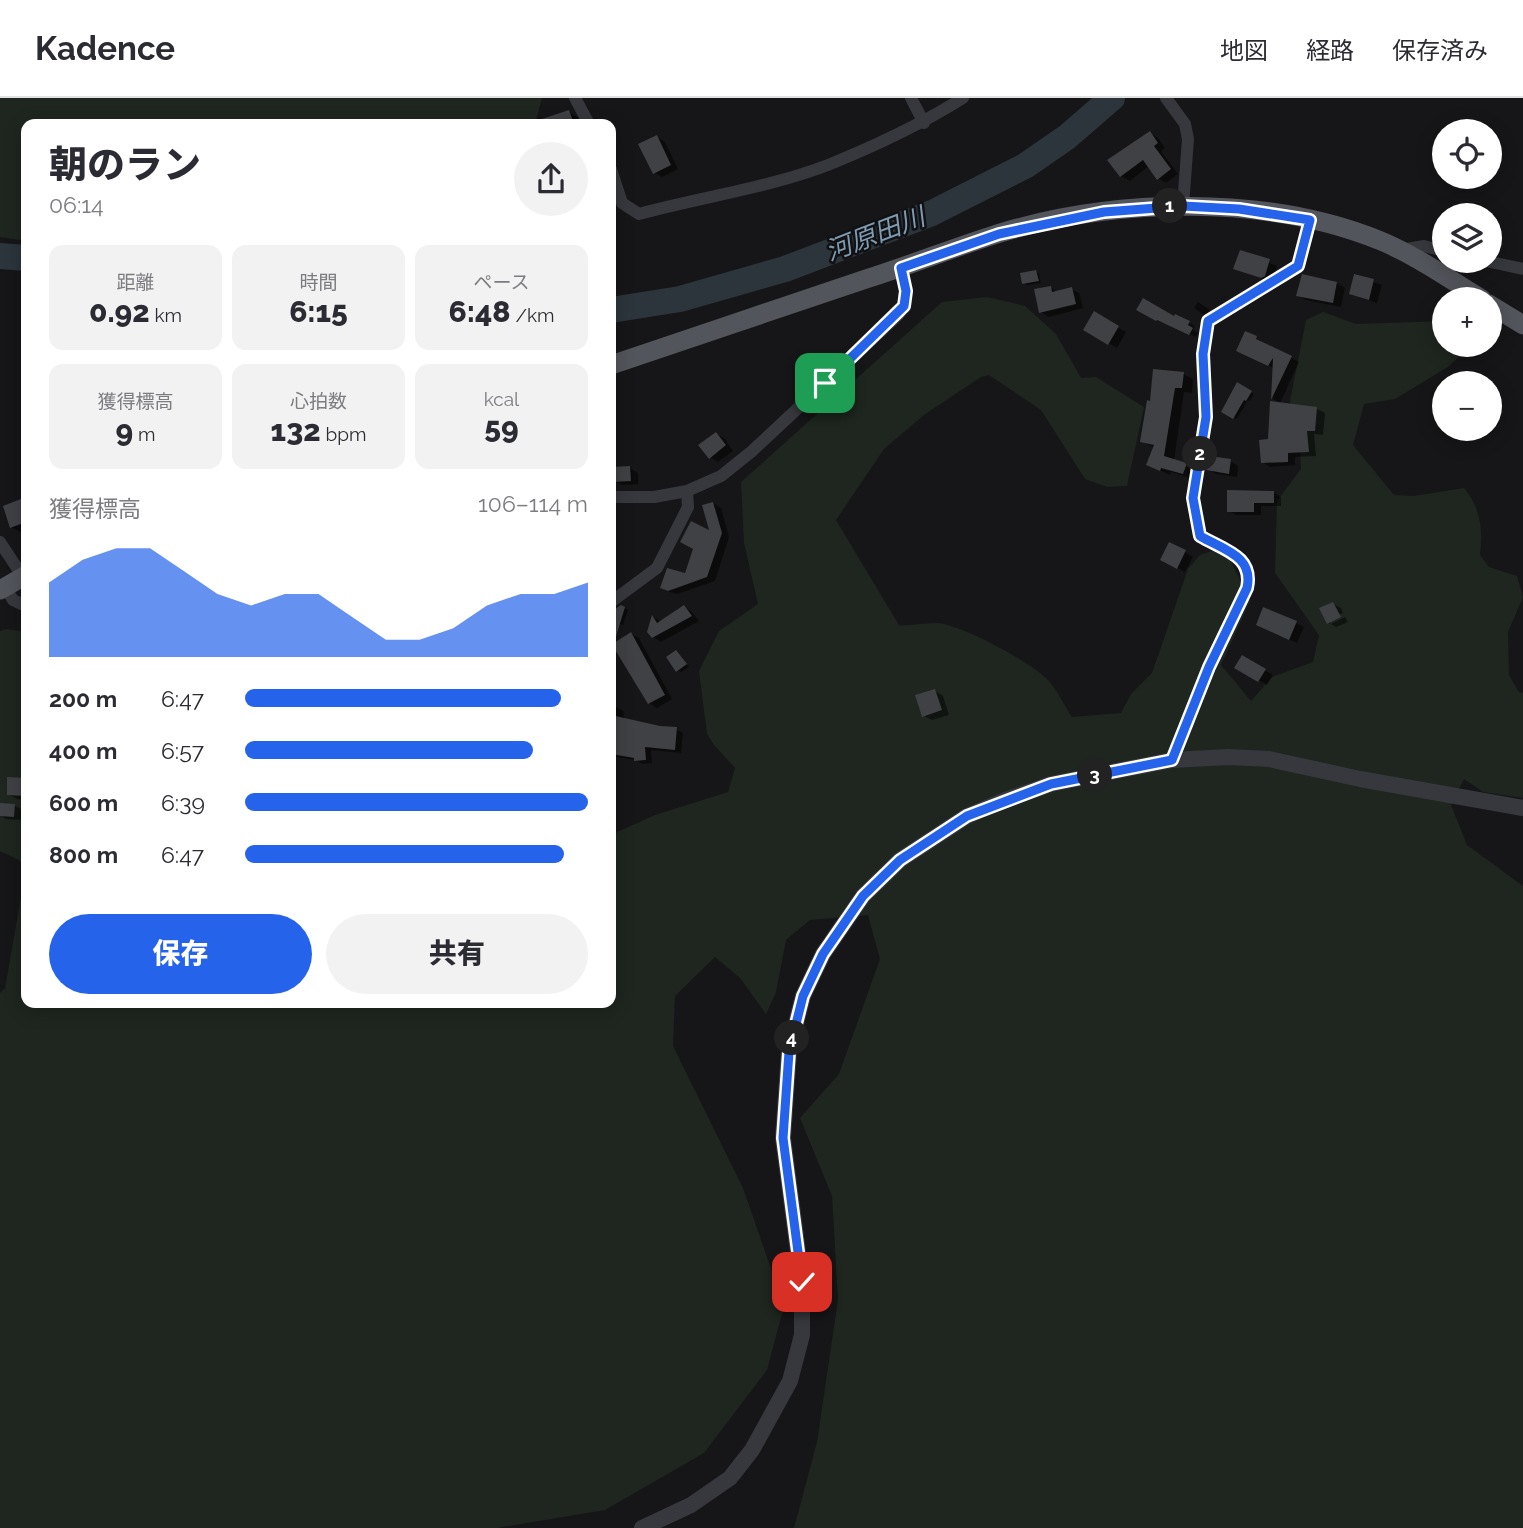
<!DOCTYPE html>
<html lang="ja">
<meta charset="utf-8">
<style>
:root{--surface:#fff;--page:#f2f2f3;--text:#2b2b33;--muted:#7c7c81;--line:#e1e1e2;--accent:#2563eb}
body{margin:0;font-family:Raleway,"Noto Sans JP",sans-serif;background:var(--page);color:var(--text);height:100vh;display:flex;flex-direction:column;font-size:26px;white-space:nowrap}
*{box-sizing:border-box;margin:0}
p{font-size:23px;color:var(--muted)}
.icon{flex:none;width:38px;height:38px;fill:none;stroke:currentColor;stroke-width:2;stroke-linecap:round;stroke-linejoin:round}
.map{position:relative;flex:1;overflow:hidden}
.panel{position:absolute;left:21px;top:21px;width:595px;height:889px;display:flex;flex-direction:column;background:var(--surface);border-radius:14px;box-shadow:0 4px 18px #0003}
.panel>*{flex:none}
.controls{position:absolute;left:1432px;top:21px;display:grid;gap:14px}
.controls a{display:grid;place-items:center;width:70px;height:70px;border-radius:50%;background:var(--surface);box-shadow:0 4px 18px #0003;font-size:35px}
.pin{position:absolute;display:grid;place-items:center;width:60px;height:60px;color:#fff;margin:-30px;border-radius:14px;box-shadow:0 4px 10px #0006}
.km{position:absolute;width:35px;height:35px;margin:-18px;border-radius:50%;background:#222;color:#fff;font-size:19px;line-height:35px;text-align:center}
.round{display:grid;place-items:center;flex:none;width:74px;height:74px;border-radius:37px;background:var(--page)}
.overview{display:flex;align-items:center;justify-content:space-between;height:119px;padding:0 28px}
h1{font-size:38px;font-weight:800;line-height:52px}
.figures{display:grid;grid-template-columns:repeat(3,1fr);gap:10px;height:119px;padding:7px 28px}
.figures div{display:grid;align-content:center;border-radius:14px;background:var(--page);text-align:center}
.figures b{font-size:30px;font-weight:800}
.figures small{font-size:19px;font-weight:400}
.figures p{font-size:19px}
.chart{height:196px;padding:14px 28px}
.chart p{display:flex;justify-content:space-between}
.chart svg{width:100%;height:126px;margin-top:7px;fill:var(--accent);opacity:.7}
.action{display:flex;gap:14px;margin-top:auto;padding:14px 28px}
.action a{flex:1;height:80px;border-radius:42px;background:var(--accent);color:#fff;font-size:28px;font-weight:800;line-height:80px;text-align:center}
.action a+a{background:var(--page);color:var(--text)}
ul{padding:0 28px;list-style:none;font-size:23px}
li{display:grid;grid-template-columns:112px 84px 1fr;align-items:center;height:52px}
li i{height:18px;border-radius:9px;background:var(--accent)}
header{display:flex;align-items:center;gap:42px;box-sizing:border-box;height:98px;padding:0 35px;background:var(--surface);border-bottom:2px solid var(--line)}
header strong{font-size:33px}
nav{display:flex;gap:38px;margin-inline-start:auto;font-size:24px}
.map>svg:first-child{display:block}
</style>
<header>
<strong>Kadence</strong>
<nav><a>地図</a><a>経路</a><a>保存済み</a></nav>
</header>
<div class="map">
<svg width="1523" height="1430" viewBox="0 0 1523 1430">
<rect width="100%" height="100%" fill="#161618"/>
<!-- green -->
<path fill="#1e261f" d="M0 0H542L536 22 532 26H26V143L0 139Z
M987 199 1025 208 1056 236 1081 280 1096 279 1144 309 1127 388 1107 389 1085 381 1041 312 989 277 981 279 924 317 884 351 836 422 899 527C912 528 924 525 937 525 960 526 1033 565 1048 582 1058 593 1064 607 1072 619L1121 615 1131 596 1152 575 1188 471 1200 457 1224 449 1250 503 1221 567 1251 603 1272 579 1313 564 1319 537 1275 475 1277 403 1301 371 1299 330 1290 303 1306 222 1323 214 1356 226 1444 223V247H1472L1448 269 1395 301 1364 306 1353 347 1394 397 1414 398 1464 390C1481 410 1483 432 1480 457L1489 469 1517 478 1523 499 1508 534 1509 577 1519 594 1523 595V700L1483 694 1464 681 1451 707 1467 747 1523 788V1430H794L817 1344 838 1202 832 1098 800 1020 839 976 880 861 868 817 810 822 786 842 776 894 766 916 740 880 715 859 675 898 673 948 743 1090 784 1208 767 1272 704 1355 605 1412 497 1430H0V895L5 890 26 771V905H611V737L655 717 728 694 735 670 714 647 707 636 699 573 719 533 758 506 744 445 741 384 942 204Z
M6 531 26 534V770L19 762 0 753V533Z"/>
<!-- shadow -->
<path fill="#0007" d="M569 14 577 19 579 26H552L550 20Z
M1150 35 1158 40 1165 50 1161 53 1178 76 1166 85 1158 80 1149 68 1130 83 1121 78 1110 63Z
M657 39 665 44 678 71 662 79 654 74Z
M1241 154 1277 168 1273 182 1270 184 1236 170Z
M1036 174 1039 176 1041 185 1027 187 1024 185Z
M1356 178 1382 187 1377 205 1351 196Z
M1337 185 1345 190 1341 209 1306 202 1298 197Z
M1051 190 1058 194 1071 191 1079 195 1083 210 1049 219 1041 214Z
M1198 204 1210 212 1205 218 1194 210Z
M1139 211 1189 225 1195 228 1193 232 1198 235 1196 239 1163 224 1162 225Z
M1095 215 1126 234 1117 250 1085 231Z
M1246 235 1299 264 1280 305 1273 301 1274 270 1246 257Z
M1183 276 1193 281 1192 295 1184 294 1174 363 1196 372 1193 381 1171 374 1170 377 1148 367 1155 350 1142 343 1152 305Z
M1237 286 1254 296 1250 303 1248 302 1237 321 1223 313Z
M1317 311 1325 315 1323 337 1314 336 1316 358 1295 359V367L1270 369 1262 364 1270 343Z
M716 336 724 340 733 353 718 364 710 359Z
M1230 363 1238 368 1237 379 1216 376 1208 371Z
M630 370 638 375V386L622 387 614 383Z
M1273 394 1281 399V408H1261V417H1236L1229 413Z
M26 401V435L24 436 11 429 6 409Z
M713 405 721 410 729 439 715 483 677 496 669 494 662 489 686 477 712 435Z
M1185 454 1193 459 1185 474 1170 466Z
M1333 506 1341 510 1343 515 1330 522V526L1328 525Z
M684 509 692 514 699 523 661 544 653 539V519L661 524Z
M624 510 628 512 623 527 614 524Z
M1345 519 1348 524 1336 529 1331 526Z
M1296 525 1304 529 1297 545 1266 531Z
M631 536 639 540 672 601 657 610 649 605Z
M677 554 689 569 681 574 677 572Z
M1243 559 1273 577 1267 587 1237 569Z
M935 593 943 598 949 617 932 622 924 618Z
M616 609 623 613 625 622 676 631 683 635 681 655 651 652 652 665 643 666 635 662 611 658V610Z
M9 681 26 682V702L17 701 8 696Z
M0 706 15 708 23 712 22 722 6 721 0 717Z"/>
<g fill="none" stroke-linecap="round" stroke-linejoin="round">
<!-- river -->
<path stroke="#2c353c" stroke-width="26" d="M0 158 26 160
M611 212 680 201 785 171 932 115 1025 68 1067 39 1112 0"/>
</g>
<!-- building -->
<path fill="#404145" d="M569 12 574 26H533V24Z
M1150 33 1158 45 1154 48 1171 71 1157 82 1143 62 1120 79 1107 62Z
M657 37 671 67 653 76 638 46Z
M1240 152 1270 161 1265 178 1261 180 1233 171Z
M1036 172 1039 183 1022 186 1020 175Z
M1302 176 1337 184 1333 205 1296 198Z
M1354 176 1374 181 1369 202 1349 196Z
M1051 188 1052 194 1072 189 1076 206 1039 215 1034 191Z
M1143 200 1174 218 1175 216 1190 223 1188 227 1193 230 1189 237 1157 222 1156 223 1136 212Z
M1094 213 1119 228 1108 247 1083 232Z
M1245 233 1257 238 1256 241 1292 258 1271 302 1273 260 1268 268 1236 253Z
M1153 271 1184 274 1182 290H1175L1164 358 1187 365 1183 376 1161 370 1160 373 1146 367 1154 347 1140 344 1147 302 1150 303Z
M1237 284 1252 293 1246 303 1244 302 1233 321 1221 314Z
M1270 303 1317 309 1315 333H1307L1309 354 1288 355V364L1261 365 1259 342 1268 341Z
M716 334 726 347 709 361 698 347Z
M1209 358 1231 361 1229 376 1206 372Z
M630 368 631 383 612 384 611 369Z
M1227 392 1274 393V405H1254V414H1227Z
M26 399V424L10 430 3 408Z
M713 404 722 435 707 479 668 493 660 490 667 470 685 475 693 451 680 444 691 423 709 432 702 407Z
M1169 444 1186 452 1177 471 1160 462Z
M1333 504 1341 519 1327 526 1319 510Z
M621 507 625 509 614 545 631 534 665 597 648 606 611 545V517L612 513Z
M684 507 692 518 652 540 647 534 652 517 657 525Z
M1263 509 1297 523 1289 542 1256 527Z
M676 552 687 566 676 574 666 559Z
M1242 557 1266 571 1258 584 1234 570Z
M935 591 942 612 922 619 915 597Z
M611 617 660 628 677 629 675 652 645 649 646 662 634 663V660L611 656Z
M7 679 26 680V698L7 697Z
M0 705 15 706 14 719 0 718Z"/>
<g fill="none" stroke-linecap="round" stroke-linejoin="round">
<!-- minor -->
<path stroke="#37383d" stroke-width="12" d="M575 0 589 26
M911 0 924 25
M1166 0 1185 26 1188 41 1183 108
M611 71 622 105 639 116C701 99 768 90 828 67 875 48 920 27 963 0
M1401 152 1424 148 1444 153
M1486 163 1523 171
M611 399H654L687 393 721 378 751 354 899 216C909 201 905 187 901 170
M0 444 23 479
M5 489 13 502 26 508
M611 504 657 470 688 409 687 393
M1172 662 1209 569 1247 490C1254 458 1224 452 1200 438L1193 400 1206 319 1203 256 1208 223 1298 168 1310 122"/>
<!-- tertiary -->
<path stroke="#37383d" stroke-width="16" d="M642 1430 691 1407 730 1380 752 1352 790 1283 802 1237V1184L783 1040 789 953 803 898 823 856 863 798 900 762 967 718 1005 702 1051 686 1172 662 1228 659 1269 661 1360 681 1523 710"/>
<!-- primary -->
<path stroke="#53555c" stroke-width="19" d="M1489 206 1523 227
M611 267C696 238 781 210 866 181 910 167 953 150 997 136 1114 100 1266 96 1381 143 1417 158 1449 181 1482 201
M0 492 26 477"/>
</g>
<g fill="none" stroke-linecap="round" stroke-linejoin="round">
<!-- route casing -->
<g stroke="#fff" stroke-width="14">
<path id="route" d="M802 1184 783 1040 789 954 803 898 823 856 863 798 900 762 967 718 1051 686 1172 662 1209 569 1247 490C1254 458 1224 452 1200 438L1193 400 1206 319 1203 256 1208 223 1298 168 1310 122 1239 111 1183 108 1104 114 999 136 901 170 906 193 904 208 825 285"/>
</g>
<!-- route -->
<use href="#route" stroke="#2563eb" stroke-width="9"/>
</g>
<g text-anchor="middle" stroke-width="5" stroke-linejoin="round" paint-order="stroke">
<!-- water labels -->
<g font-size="26" font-style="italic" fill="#7f9bb3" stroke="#111113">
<text transform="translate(875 136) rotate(-21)" y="9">河原田川</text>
</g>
</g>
</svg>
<div class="controls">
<a><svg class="icon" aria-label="locate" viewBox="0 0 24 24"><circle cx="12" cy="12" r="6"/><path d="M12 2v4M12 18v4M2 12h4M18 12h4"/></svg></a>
<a><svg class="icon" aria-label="layers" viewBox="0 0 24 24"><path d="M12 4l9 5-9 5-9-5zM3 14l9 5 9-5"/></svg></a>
<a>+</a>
<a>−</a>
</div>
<div class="pin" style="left:825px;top:285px;background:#1e9e55"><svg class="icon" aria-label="arrive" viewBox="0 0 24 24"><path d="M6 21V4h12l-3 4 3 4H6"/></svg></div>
<div class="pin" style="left:802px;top:1184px;background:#d93025"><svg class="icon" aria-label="check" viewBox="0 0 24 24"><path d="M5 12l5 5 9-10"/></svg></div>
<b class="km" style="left:1170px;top:108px">1</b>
<b class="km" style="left:1200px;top:356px">2</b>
<b class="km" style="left:1095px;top:677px">3</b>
<b class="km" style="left:792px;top:940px">4</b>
<section class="panel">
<div class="overview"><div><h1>朝のラン</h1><p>06:14</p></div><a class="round"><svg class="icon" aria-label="share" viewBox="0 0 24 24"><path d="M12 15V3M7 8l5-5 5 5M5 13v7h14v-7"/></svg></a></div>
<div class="figures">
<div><p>距離</p><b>0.92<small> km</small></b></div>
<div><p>時間</p><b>6:15</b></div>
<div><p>ペース</p><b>6:48<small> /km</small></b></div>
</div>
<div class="figures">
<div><p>獲得標高</p><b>9<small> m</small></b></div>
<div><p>心拍数</p><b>132<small> bpm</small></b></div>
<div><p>kcal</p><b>59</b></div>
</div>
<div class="chart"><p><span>獲得標高</span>106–114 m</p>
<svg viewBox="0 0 160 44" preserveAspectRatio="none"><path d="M0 44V18L10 10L20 6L30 6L40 14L50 22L60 26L70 22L80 22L90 30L100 38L110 38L120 34L130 26L140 22L150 22L160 18V44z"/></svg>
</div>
<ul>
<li><b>200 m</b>6:47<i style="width:92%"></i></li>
<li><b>400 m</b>6:57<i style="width:84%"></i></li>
<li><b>600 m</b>6:39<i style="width:100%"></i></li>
<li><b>800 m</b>6:47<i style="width:93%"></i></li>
</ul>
<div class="action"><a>保存</a><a>共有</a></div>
</section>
</div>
